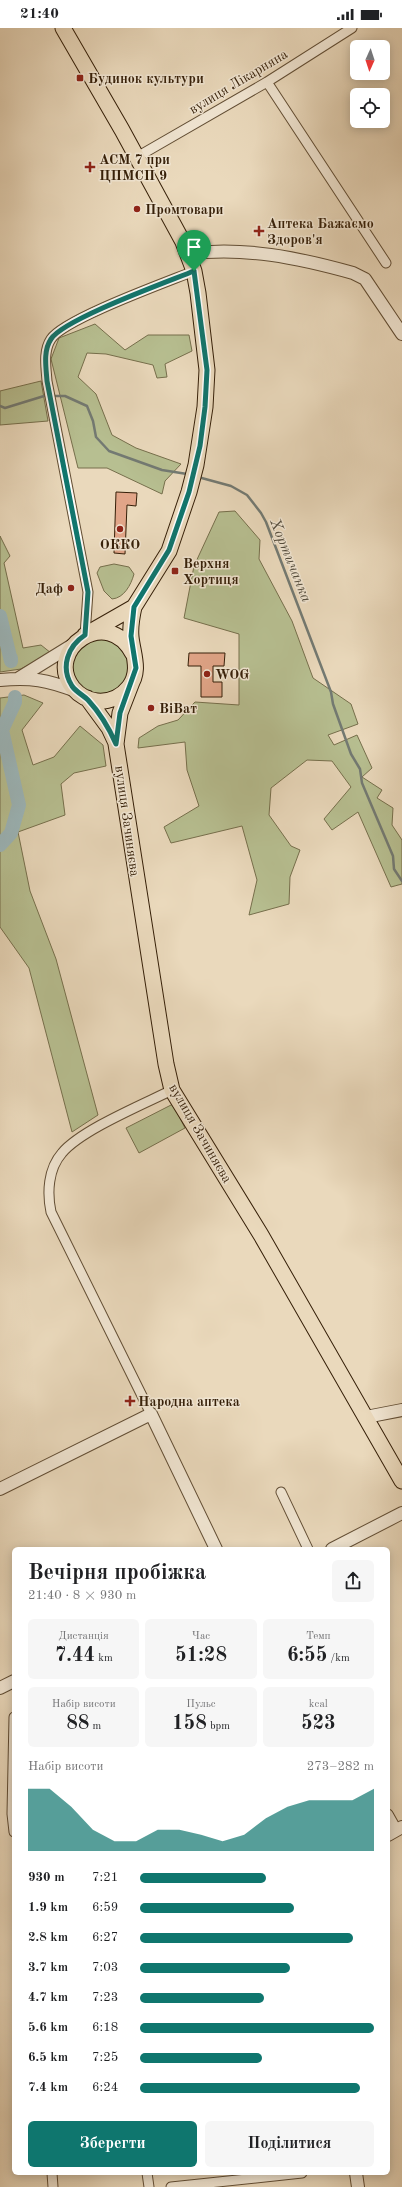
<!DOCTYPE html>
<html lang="uk">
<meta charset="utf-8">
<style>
:root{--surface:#fff;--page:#f6f6f6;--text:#202124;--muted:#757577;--accent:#0f766e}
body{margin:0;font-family:"Old Standard TT",serif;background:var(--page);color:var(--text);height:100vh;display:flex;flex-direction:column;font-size:15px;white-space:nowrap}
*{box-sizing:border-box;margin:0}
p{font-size:13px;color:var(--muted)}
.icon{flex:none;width:22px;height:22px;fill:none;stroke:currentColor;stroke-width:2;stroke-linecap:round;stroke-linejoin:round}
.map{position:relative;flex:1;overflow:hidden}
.drawer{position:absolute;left:12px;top:1519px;width:378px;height:628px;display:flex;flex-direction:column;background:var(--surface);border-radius:6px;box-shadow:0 2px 10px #0003}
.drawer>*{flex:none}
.needle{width:26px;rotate:183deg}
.buttons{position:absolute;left:350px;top:12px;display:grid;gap:8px}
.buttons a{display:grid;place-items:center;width:40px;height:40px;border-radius:6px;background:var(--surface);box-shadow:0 2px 10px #0003;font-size:20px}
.pin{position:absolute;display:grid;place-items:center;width:34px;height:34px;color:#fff;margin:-41px -17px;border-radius:50% 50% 50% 0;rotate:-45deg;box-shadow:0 0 4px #0007}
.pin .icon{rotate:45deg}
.round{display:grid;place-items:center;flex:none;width:42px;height:42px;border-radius:6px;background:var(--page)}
.headline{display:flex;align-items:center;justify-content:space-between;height:68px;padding:0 16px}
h1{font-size:22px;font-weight:700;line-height:30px}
.metrics{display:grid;grid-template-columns:repeat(3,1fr);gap:6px;height:68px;padding:4px 16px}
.metrics div{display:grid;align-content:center;border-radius:6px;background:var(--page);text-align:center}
.metrics b{font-size:20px;font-weight:700}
.metrics small{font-size:11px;font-weight:400}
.metrics p{font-size:11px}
.chart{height:112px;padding:8px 16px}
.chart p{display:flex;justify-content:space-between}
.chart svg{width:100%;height:72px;margin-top:4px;fill:var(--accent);opacity:.7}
.action{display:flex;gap:8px;margin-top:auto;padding:8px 16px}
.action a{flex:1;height:46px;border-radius:6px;background:var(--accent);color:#fff;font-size:16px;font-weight:700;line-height:46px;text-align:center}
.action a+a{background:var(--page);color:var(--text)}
ul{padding:0 16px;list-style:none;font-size:13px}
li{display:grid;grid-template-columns:64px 48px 1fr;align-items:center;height:30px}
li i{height:10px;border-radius:5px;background:var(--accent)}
.status{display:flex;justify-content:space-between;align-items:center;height:28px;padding:0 20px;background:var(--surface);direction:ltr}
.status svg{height:11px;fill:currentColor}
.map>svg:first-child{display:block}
</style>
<div class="status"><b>21:40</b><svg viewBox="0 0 49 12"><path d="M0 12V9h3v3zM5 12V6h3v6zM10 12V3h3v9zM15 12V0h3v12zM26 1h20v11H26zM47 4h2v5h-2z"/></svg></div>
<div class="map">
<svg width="402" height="2159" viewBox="0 0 402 2159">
<rect width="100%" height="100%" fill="#ead9bc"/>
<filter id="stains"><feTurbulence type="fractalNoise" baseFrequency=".005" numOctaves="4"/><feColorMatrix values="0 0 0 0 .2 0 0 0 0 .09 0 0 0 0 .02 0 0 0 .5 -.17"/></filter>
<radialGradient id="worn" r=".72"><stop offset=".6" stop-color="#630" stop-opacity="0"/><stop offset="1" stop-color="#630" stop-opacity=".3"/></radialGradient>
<!-- green -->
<path fill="#b7bf91" stroke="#766f4c" d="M95 296 125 322 148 307H189L192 323 165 336 167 349 157 350 153 337 106 326 87 325 78 349 96 366 112 407 136 420 181 436 165 453 162 466 107 440H78L51 331 59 310Z
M41 353 48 393 0 397V363Z
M235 483 260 512 259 531 292 593 313 650 351 676 358 696 328 707 334 717 357 707 372 740 362 749 382 762 377 770 393 780 392 797 402 812V856L391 859 358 784 332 802 324 791 351 759 332 733 307 732 271 760 269 787 291 818 300 822 290 849 289 876 249 887 257 852 242 798 171 815 164 799 199 778 187 742 185 714 138 720 139 710 158 698 178 692 195 674 239 677V606L184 590 194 538 219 484Z
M0 508 10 528 4 535 23 620 41 617 51 625 21 641 0 644Z
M114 536 129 539 134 546C131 557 124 570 112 571L104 563 97 545 100 539Z
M111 610 130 633C129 638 129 647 126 651 116 668 86 673 76 654 73 649 72 641 71 636L82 614Z
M24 667 43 675 22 702 33 737 54 729 80 698 103 717 106 738 74 745 61 756 65 787 18 804 30 863 56 931 98 1087 72 1104 29 940 0 899V670Z
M173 1076 185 1100 139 1125 126 1100Z"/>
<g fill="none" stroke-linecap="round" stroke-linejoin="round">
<!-- stream -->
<path stroke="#737a73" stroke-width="2.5" d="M0 378 5 380 44 368H65L87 378 93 393 96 409 109 423 162 442 187 446
M198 449 231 458 247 467 261 485 266 494 331 664 333 676 351 726 360 741 362 755 393 828 394 841 402 853"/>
<!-- river -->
<path stroke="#9cb7bb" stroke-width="14" d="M0 588 11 633V630
M0 817 11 805 19 777 2 702 15 674V669"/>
</g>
<!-- building -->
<path fill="#e1a588" stroke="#351f08" d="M116 464 137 465 136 478 127 477 125 526 114 525Z
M189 625H225L224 638H213V654H222V669H201V638H188Z"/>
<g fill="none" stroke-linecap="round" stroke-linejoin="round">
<!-- minor casing -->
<g stroke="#624e35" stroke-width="11">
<path id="minor" d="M267 54 386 235
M137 129 267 54 352 0
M85 607 88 564 47 353C46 339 43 323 51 311 64 291 167 254 194 243
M151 1386 51 1184C47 1165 48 1141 62 1125 81 1102 144 1076 172 1062
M281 1464 308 1521
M14 1689 12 1786 14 1804
M388 1786 397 1802
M52 2145 53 2159
M147 2145 149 2159
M171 2159 302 2145"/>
</g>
<!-- tertiary casing -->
<g stroke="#624e35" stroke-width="14">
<path id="tertiary" d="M187 226C243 218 299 230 353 245L365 251 402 306
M19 650 74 616
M0 652C31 649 47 652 76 663
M366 1389 402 1382
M0 1461 151 1386 216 1521
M332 1521 402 1485
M0 1660 14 1653
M388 1807 402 1799
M356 2145 358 2159"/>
</g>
<!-- primary casing -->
<g stroke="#351f08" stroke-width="17">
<path id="primary" d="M63 0 122 102 183 214 194 243 198 265 207 342 205 379 196 437 189 464 169 523 134 579 85 607
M133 626C108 576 43 622 73 660 79 667 87 672 97 673 109 674 121 669 129 659 141 643 133 627 131 609 130 599 132 588 134 579
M132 654 120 685 116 716 166 1036 172 1062 261 1207 402 1453
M87 670 109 700 116 715"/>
</g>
<!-- minor -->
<use href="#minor" stroke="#f1e6d3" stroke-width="9"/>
<!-- tertiary -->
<use href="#tertiary" stroke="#f1e6d3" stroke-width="12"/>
<!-- primary -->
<use href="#primary" stroke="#ead9bc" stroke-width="15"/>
</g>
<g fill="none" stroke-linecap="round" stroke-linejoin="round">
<!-- route casing -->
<g stroke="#fff" stroke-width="8">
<path id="route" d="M194 243 207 342 205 379 200 418 189 464 169 522 134 579 131 608 136 640 120 685 116 716C109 700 100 685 88 672 83 667 76 664 72 658 60 639 68 618 85 607L88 564 47 353C46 339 43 323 51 311 64 291 167 254 194 243Z"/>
</g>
<!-- route -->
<use href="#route" stroke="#0f766e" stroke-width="5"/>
</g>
<!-- markers -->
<g fill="#8f2418" stroke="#f1e6d3" stroke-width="1.5">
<rect x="76" y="46" width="8" height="8" rx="2"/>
<path d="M88 133h4v4h4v4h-4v4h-4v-4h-4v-4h4z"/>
<circle cx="137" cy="181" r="4"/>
<path d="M257 197h4v4h4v4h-4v4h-4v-4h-4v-4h4z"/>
<circle cx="120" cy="501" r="4"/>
<rect x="171" y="539" width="8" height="8" rx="2"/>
<circle cx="71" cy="560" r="4"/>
<circle cx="207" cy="646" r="4"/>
<circle cx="151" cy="680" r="4"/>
<path d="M128 1367h4v4h4v4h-4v4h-4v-4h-4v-4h4z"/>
</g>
<g text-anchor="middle" stroke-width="3" stroke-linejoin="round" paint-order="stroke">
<!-- poi labels -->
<g font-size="14" font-weight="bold" fill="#351f08" stroke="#f1e6d3" text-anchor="start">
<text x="88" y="55">Будинок культури</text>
<text x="99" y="136">АСМ 7 при<tspan x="99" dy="16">ЦПМСП 9</tspan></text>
<text x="145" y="186">Промтовари</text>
<text x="267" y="200">Аптека Бажаємо<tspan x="267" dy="16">Здоров'я</tspan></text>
<text x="120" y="521" text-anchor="middle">ОККО</text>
<text x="183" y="540">Верхня<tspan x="183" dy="16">Хортиця</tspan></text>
<text x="63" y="565" text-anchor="end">Даф</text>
<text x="215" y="651">WOG</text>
<text x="159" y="685">ВіВат</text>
<text x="138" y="1378">Народна аптека</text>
</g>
<!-- street labels -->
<g font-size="14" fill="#351f08" stroke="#f1e6d3">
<text transform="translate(238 53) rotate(-31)" y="5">вулиця Лікарняна</text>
<text transform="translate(128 793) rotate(82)" y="5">вулиця Зачиняєва</text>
<text transform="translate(201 1105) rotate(60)" y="5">вулиця Зачиняєва</text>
</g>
<!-- water labels -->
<g font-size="15" font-style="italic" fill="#544d3e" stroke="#f1e6d3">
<text transform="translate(291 532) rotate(68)" y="5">Хортичанка</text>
</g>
</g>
<rect width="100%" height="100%" filter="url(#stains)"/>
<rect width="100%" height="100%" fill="url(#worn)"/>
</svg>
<div class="buttons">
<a><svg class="needle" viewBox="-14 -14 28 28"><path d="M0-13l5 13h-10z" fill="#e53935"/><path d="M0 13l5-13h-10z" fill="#757577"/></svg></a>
<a><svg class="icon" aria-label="locate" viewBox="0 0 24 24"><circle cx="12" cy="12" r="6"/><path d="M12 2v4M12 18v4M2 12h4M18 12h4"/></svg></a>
</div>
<div class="pin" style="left:194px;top:243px;background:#1e9e55"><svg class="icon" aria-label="arrive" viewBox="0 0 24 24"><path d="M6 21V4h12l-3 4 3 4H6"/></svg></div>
<section class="drawer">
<div class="headline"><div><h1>Вечірня пробіжка</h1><p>21:40 · 8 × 930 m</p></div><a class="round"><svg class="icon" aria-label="share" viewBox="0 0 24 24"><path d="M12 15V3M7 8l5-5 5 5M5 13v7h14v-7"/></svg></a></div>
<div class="metrics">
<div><p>Дистанція</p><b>7.44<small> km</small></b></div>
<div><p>Час</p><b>51:28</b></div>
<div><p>Темп</p><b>6:55<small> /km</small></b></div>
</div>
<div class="metrics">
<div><p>Набір висоти</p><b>88<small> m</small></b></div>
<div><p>Пульс</p><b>158<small> bpm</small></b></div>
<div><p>kcal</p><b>523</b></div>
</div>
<div class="chart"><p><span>Набір висоти</span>273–282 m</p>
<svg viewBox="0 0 160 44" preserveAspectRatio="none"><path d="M0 44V6L10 6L20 17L30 31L40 38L50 38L60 31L70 31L80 34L90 38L100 34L110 24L120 17L130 13L140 13L150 13L160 6V44z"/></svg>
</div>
<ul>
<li><b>930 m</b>7:21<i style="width:54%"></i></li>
<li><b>1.9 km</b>6:59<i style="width:66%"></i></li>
<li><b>2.8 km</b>6:27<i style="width:91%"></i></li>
<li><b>3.7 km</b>7:03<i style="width:64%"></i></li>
<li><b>4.7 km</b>7:23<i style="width:53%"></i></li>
<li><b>5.6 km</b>6:18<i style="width:100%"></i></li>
<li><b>6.5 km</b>7:25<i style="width:52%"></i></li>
<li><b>7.4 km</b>6:24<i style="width:94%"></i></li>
</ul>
<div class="action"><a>Зберегти</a><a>Поділитися</a></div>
</section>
</div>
